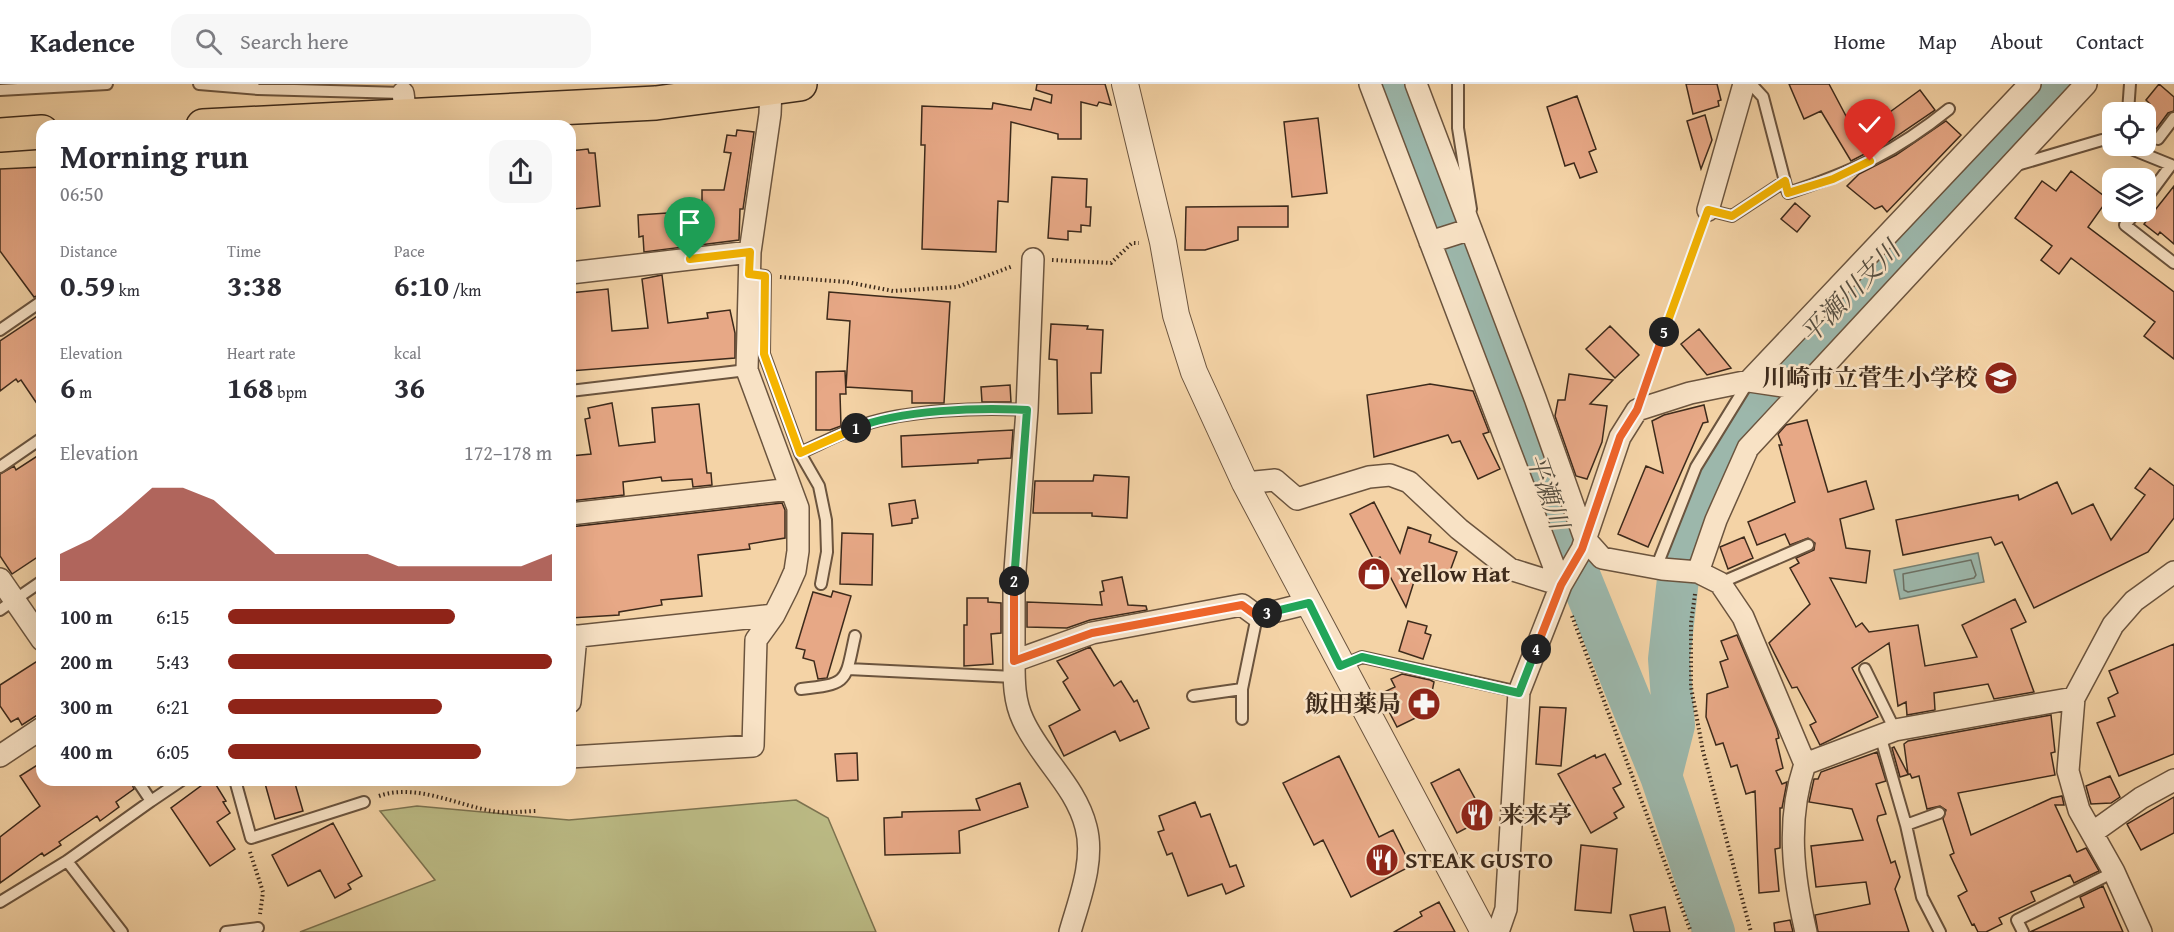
<!DOCTYPE html>
<meta charset="utf-8">
<style>
:root{--surface:#fff;--page:#f7f7f7;--text:#2b2b33;--muted:#7c7c81;--line:#e1e1e2;--accent:#8f2418}
body{margin:0;font-family:"Gentium Book Plus","Noto Serif JP",serif;background:var(--page);color:var(--text);height:100vh;display:flex;flex-direction:column;font-size:22px;white-space:nowrap}
*{box-sizing:border-box;margin:0}
p{font-size:20px;color:var(--muted)}
.icon{flex:none;width:33px;height:33px;fill:none;stroke:currentColor;stroke-width:2;stroke-linecap:round;stroke-linejoin:round}
.map{position:relative;flex:1;overflow:hidden}
.panel{position:absolute;left:36px;top:36px;width:540px;height:666px;display:flex;flex-direction:column;background:var(--surface);border-radius:18px;box-shadow:0 6px 24px #0002}
.panel>*{flex:none}
.controls{position:absolute;left:2102px;top:18px;display:grid;gap:12px}
.controls a{display:grid;place-items:center;width:54px;height:54px;border-radius:12px;background:var(--surface);box-shadow:0 6px 24px #0002;font-size:30px}
.pin{position:absolute;display:grid;place-items:center;width:51px;height:51px;color:#fff;margin:-62px -26px;border-radius:50% 50% 50% 0;rotate:-45deg;box-shadow:0 0 6px #0007}
.pin .icon{rotate:45deg}
.km{position:absolute;width:30px;height:30px;margin:-15px;border-radius:50%;background:#222;color:#fff;font-size:16px;line-height:30px;text-align:center}
.round{display:grid;place-items:center;flex:none;width:63px;height:63px;border-radius:18px;background:var(--page)}
.head{display:flex;align-items:center;justify-content:space-between;height:102px;padding:0 24px}
h1{font-size:33px;font-weight:600;line-height:45px}
.stats{display:grid;grid-template-columns:repeat(3,1fr);gap:9px;height:102px;padding:6px 24px}
.stats div{display:grid;align-content:center}
.stats b{font-size:30px;font-weight:600}
.stats small{font-size:16px;font-weight:400}
.stats p{font-size:16px}
.chart{height:168px;padding:12px 24px}
.chart p{display:flex;justify-content:space-between}
.chart svg{width:100%;height:108px;margin-top:6px;fill:var(--accent);opacity:.7}
ul{padding:0 24px;list-style:none;font-size:20px}
li{display:grid;grid-template-columns:96px 72px 1fr;align-items:center;height:45px}
li i{height:15px;border-radius:8px;background:var(--accent)}
header{display:flex;align-items:center;gap:36px;box-sizing:border-box;height:84px;padding:0 30px;background:var(--surface);border-bottom:2px solid var(--line)}
header strong{font-size:28px}
nav{display:flex;gap:33px;margin-inline-start:auto;font-size:21px}
.search{width:420px;height:54px;background:var(--page);display:flex;align-items:center;gap:15px;box-sizing:border-box;padding:0 21px;border-radius:18px;color:var(--muted);font-size:22px}
.map>svg:first-child{display:block}
</style>
<header>
<strong>Kadence</strong>
<div class="search"><svg class="icon" aria-label="search" viewBox="0 0 24 24"><circle cx="10" cy="10" r="6"/><path d="M15 15l6 6"/></svg>Search here</div>
<nav><a>Home</a><a>Map</a><a>About</a><a>Contact</a></nav>
</header>
<div class="map">
<svg width="2174" height="848" viewBox="0 0 2174 848">
<rect width="100%" height="100%" fill="#f4d3a6"/>
<filter id="stains"><feTurbulence type="fractalNoise" baseFrequency=".00333" numOctaves="4"/><feColorMatrix values="0 0 0 0 .2 0 0 0 0 .09 0 0 0 0 .02 0 0 0 .5 -.17"/></filter>
<radialGradient id="worn" r=".72"><stop offset=".6" stop-color="#630" stop-opacity="0"/><stop offset="1" stop-color="#630" stop-opacity=".3"/></radialGradient>
<!-- green -->
<path fill="#bcbc86" stroke="#7c7350" stroke-width="1.5" d="M796 716 828 734 876 848H300L435 796 380 727 417 722 569 736Z"/>
<!-- water -->
<path fill="#9cb7ab" stroke="#767f71" stroke-width="1.5" d="M1978 469 1984 498 1900 515 1894 486Z"/>
<g fill="none" stroke-linecap="round" stroke-linejoin="round">
<!-- shore -->
<path stroke="#6c7063" stroke-width="1.5" d="M1971 476 1976 491 1974 494 1908 508 1904 506 1903 490Z"/>
<!-- river -->
<path stroke="#9cb7ab" stroke-width="42" d="M1395 0 1516 311 1560 444 1661 692 1714 848
M1661 692 1674 641 1669 575 1678 495 1691 446 1721 376 1793 268 2048 0"/>
</g>
<!-- building -->
<path fill="#e7a886" stroke="#3d2a1b" stroke-width="1.5" d="M1037 0H1105L1111 21 1099 18 1097 22 1081 18V55H1058V50L1011 38 1008 118 998 117 996 168 922 165 925 61H921L922 22 992 25 993 19 1031 26 1034 14 1051 19 1052 11 1036 6Z
M1686 0H1717L1721 16 1718 17 1719 22 1693 30Z
M1789 0H1829L1846 32 1856 25 1868 44 1920 6 1935 26 1888 58 1851 77 1821 27 1804 35Z
M2159 0 2174 13V27L2168 29 2154 48 2145 40V26L2150 20 2146 16Z
M1577 12 1596 65 1589 68 1597 88 1580 94 1574 79 1565 82 1547 23Z
M1705 31 1712 56 1701 85 1687 37Z
M1318 34 1327 109 1292 113 1284 38Z
M1946 37 1961 51 1887 128 1882 122 1875 125 1847 102 1859 90 1896 71Z
M737 46 754 48 743 125H740L739 156 644 168 643 152 639 153 638 131 667 129V137L702 133V106H724L731 69 724 68 727 51 736 52Z
M588 65 589 69H595L600 122 574 125 571 106H575L570 67Z
M42 83V210L34 213 0 167V85Z
M2071 87 2108 115 2088 143 2174 208V275L2144 252 2155 238 2071 174 2059 190 2041 176 2052 162 2015 134 2042 97 2056 107Z
M1052 93 1087 95 1086 123H1091L1090 142 1081 141V148L1068 147V156L1048 154Z
M2174 102V160L2160 148 2158 151 2144 140Z
M1795 119 1810 132 1797 148 1781 135Z
M1288 122V143H1238V156L1205 166H1185L1186 123Z
M662 191 668 239 708 234 707 229 730 226 735 249V274L570 287V209L608 205 612 247 648 244 642 195Z
M829 208 950 218 944 319H912V307L846 303 850 237 827 235Z
M42 229V327L21 296 18 298 16 295 0 307V257Z
M1051 240 1088 242 1087 245 1103 246 1101 289H1091L1092 329 1058 330 1057 276 1049 275Z
M1610 242 1639 271 1615 294 1586 265Z
M1699 245 1731 284 1707 291 1681 260Z
M845 287 846 310H840L841 342 830 346H816V288Z
M1569 290 1613 296 1590 320 1607 322 1602 358 1587 395 1576 392 1555 332 1558 316H1565Z
M1430 300 1473 307 1489 348 1483 350 1500 385 1478 395 1460 357 1452 359 1448 351 1374 373 1367 311Z
M1010 301 1011 318H982L981 303Z
M612 319 619 362 655 358 652 324 699 320 707 389H711L712 401 693 403 692 395 662 397 661 393 623 398 624 411 570 417V372L591 370 585 335 590 334 588 324Z
M1704 321 1708 338 1703 339 1648 463 1618 450 1646 382 1663 389 1652 337 1664 331Z
M1807 336 1828 408 1866 397 1874 425 1840 435 1846 464 1870 467 1866 499 1830 494 1856 543 1862 539 1869 548 1918 541 1925 582 1977 573 1962 541 2015 515 2026 538 2011 545 2034 608 1994 615 1988 600 1934 609 1935 626 1907 631 1906 618 1898 622 1889 559 1852 584 1878 633 1820 661 1810 641 1816 638 1797 603 1792 604 1769 559 1810 520 1790 484 1799 479 1796 474 1814 466 1815 459 1808 454 1790 461 1785 450 1757 461 1748 438 1795 418 1779 361H1782L1778 350 1786 341Z
M1013 346 1011 374 978 376V379L902 383 901 352Z
M42 369V417L37 420 42 427V470L12 490 0 472V390L14 382 16 386Z
M2150 384 2174 402V434L2148 468 2034 524 2002 458 1995 461 1991 453 1903 471 1896 436 2018 411 2019 416 2057 398 2072 430 2093 420 2111 456 2145 411 2135 404Z
M1094 391 1129 393 1127 434 1092 432V429H1033L1035 397H1093Z
M915 416 918 434 912 435V439L892 442 889 420Z
M1374 418 1400 469 1408 443 1431 451 1429 458 1457 468 1446 498 1417 488 1406 523 1380 473 1374 476 1350 430Z
M782 419 785 426V454L749 460 750 465 698 471 702 512 661 516 662 521 619 528V531L570 534V443Z
M842 449 873 450 872 501 840 500Z
M1744 453 1753 474 1728 485 1720 463Z
M1122 493 1128 521 1146 522 1147 526 1090 536 1067 544 1027 543V518L1102 521 1100 508 1104 507 1102 497Z
M833 507 851 512 827 594 818 595 814 577 803 574 805 566 796 564 813 508 831 513Z
M967 514H988V518L1001 519V549L991 550 993 580 964 582V541H967Z
M1408 537 1427 542 1425 549 1431 551 1423 575 1399 567Z
M1737 551 1777 645 1779 654 1776 655 1783 684 1776 687 1782 700 1787 698 1782 724H1780V764L1775 765 1779 807 1759 809 1755 707 1746 710 1737 681 1731 683 1723 659 1716 661 1706 633 1707 610 1728 603 1720 578 1728 575 1721 557Z
M2174 560V670L2119 692 2097 639 2115 632 2108 614 2118 609 2109 587Z
M1090 563 1114 602 1121 597 1134 618 1137 616 1149 644 1120 657 1115 647 1064 672 1049 642 1080 626 1063 598 1068 594 1057 577Z
M42 574V628L22 641 18 634 11 638 0 622V601Z
M1402 590 1430 596 1434 598 1432 608 1436 609 1432 626 1397 643 1380 610 1395 603 1391 595Z
M1540 623 1566 624 1561 682 1536 680Z
M2051 631 2055 668 2051 669 2055 691 1958 709 1971 751 2052 714 2062 712 2064 721H2055L2077 768 2086 764 2099 787 2074 799 2070 791 2031 808 2035 817 1999 834 2002 840 1986 848H1978L1974 840 1972 841 1958 812 1967 807 1950 771 1954 769 1943 735 1946 726 1940 722 1927 725 1919 692 1912 694 1910 690 1900 693 1892 664 1894 663 1908 690 1904 660 1908 657Z
M1877 668 1886 697 1876 700 1886 730 1878 732 1877 736 1891 779 1895 777 1900 793 1895 805 1909 848H1818L1815 831 1870 820 1866 798 1816 803 1811 762 1863 756 1852 725 1809 718 1814 695H1818L1821 688Z
M857 669 858 696 837 697 835 670Z
M1605 670 1621 700 1613 704 1624 723 1614 729 1617 734 1591 749 1558 690 1595 671 1596 674Z
M1339 672 1379 753 1393 746 1411 782 1351 813 1323 756 1314 761 1283 699Z
M42 678V696H130L134 705 116 718 119 723 100 737 97 732 59 758 61 761 44 772 42 769 0 799V753L40 722 20 692Z
M1459 685 1478 720 1476 739 1457 749 1431 699Z
M2110 692 2120 713 2111 719 2091 720 2086 702Z
M209 696H213L226 717 223 718 230 729 217 738 235 765 210 782 171 724Z
M264 696H294L303 727 275 735Z
M1020 699 1028 723 959 747 960 769 885 771 884 734 902 733V728L980 726 976 715Z
M2174 713V749L2141 766 2127 740Z
M1195 718 1201 733 1210 730 1230 783 1236 781 1244 802 1226 810 1222 800 1188 812 1172 769 1167 771 1158 748 1164 746 1159 732Z
M333 739 362 792 348 800 351 805 335 814 320 786 288 802 272 771Z
M1581 761 1617 765 1611 829 1575 826Z
M2103 802 2123 848H2030L2084 823 2080 813Z
M1439 818 1455 848H1394L1422 832 1420 828Z
M1665 823 1670 848H1634L1630 831Z
M1790 836 1793 848H1775L1774 839Z"/>
<g fill="none" stroke-linecap="round" stroke-linejoin="round">
<!-- service casing -->
<g stroke="#6b543e" stroke-width="14">
<path id="service" d="M199 0 258 5 403 9
M1458 0V44L1471 125
M1751 0 1763 13 1788 109C1852 88 1896 68 1949 25
M0 6 107 0
M2128 28 2130 0
M2158 55 2174 34
M2124 62 2171 81 2145 116
M2017 81 2102 56 2112 57
M1708 126 1732 132 1785 97
M2136 128 2125 141 2174 179
M749 190 765 192 764 270 800 369 819 402 826 436 827 468 821 500
M0 246 42 217
M570 307 747 286
M800 369C820 360 841 349 863 341 906 326 981 323 1027 326
M0 383 42 354
M1656 484 1696 383 1749 297
M1720 499 1808 461
M0 526 42 497
M1341 582 1362 573 1519 608
M848 585 1014 593
M1865 585 1895 646
M801 605C850 600 845 597 855 552
M1193 612 1242 605
M1242 635V605L1257 532
M1880 651 1906 741 1922 813 1940 848
M137 696 151 717 182 696
M235 696 251 754 364 718
M1906 741 1939 729
M67 777 122 848
M0 818 67 777 151 717
M226 848 258 844
M2023 848 2017 836 2114 788"/>
</g>
<!-- minor casing -->
<g stroke="#6b543e" stroke-width="24">
<path id="minor" d="M1370 0 1561 501
M1416 0 1535 314 1585 455 1602 474 1662 485 1698 488 1720 499 1743 533 1805 680C1786 736 1793 792 1806 848
M403 9 406 33
M1708 126 1744 0
M1430 158 1471 145
M750 168 770 30 771 4
M570 189 750 168 747 286 798 424V467L795 487 787 505 774 531 756 556 753 662 570 673
M1749 297 2030 0
M1245 399 1275 396 1297 415 1369 393 1390 391 1409 398 1459 445 1510 485 1561 501
M570 430 791 405
M1698 488 1716 436 1748 364 2086 0
M0 495 42 556
M570 553 774 531
M1014 577V500L1027 326 1033 175
M570 618 576 552
M0 672 42 644
M1805 680 1895 646 2074 614
M2092 749 2141 714 2174 696
M1070 848C1079 816 1095 777 1086 743 1076 702 1040 674 1023 636 1014 617 1014 597 1014 577L1092 549 1242 521 1257 532 1309 519
M1498 848 1506 825 1519 608 1561 501 1582 465 1620 353 1637 326 1690 309 1749 297 1802 305
M2141 848 2114 788 2079 726 2068 687 2074 614 2113 541 2134 517 2174 488"/>
</g>
<!-- tertiary casing -->
<g stroke="#6b543e" stroke-width="28">
<path id="tertiary" d="M1125 0 1163 158 1176 231 1194 288 1245 399 1484 848"/>
</g>
<!-- primary casing -->
<g stroke="#3d2a1b" stroke-width="36">
<path id="primary" d="M203 42 656 19 800 0
M0 51 42 48"/>
</g>
<!-- path -->
<path stroke="#3d2a1b" stroke-width="4" stroke-dasharray="1.5 3" stroke-linecap="butt" d="M1052 176 1111 179 1132 159H1139
M780 193 847 198 893 207 957 203 1013 182
M1646 300 1701 146
M1695 510 1691 539V603L1703 667 1751 848
M1572 532 1691 848
M379 712C415 699 457 721 492 727 507 730 524 727 538 727
M250 768 263 808 260 830"/>
<!-- service -->
<use href="#service" stroke="#f8e2c5" stroke-width="10"/>
<!-- minor -->
<use href="#minor" stroke="#f8e2c5" stroke-width="21"/>
<!-- tertiary -->
<use href="#tertiary" stroke="#f8e2c5" stroke-width="26"/>
<!-- primary -->
<use href="#primary" stroke="#f4d3a6" stroke-width="33"/>
</g>
<g fill="none" stroke-linecap="round" stroke-linejoin="round">
<!-- split-1 casing -->
<g stroke="#fff" stroke-width="12">
<path id="split-1" d="M690 175 750 168 749 190 765 192 764 270 800 369 856 344"/>
</g>
<!-- split-2 casing -->
<g stroke="#fff" stroke-width="12">
<path id="split-2" d="M856 344C899 326 980 323 1027 326L1014 497"/>
</g>
<!-- split-3 casing -->
<g stroke="#fff" stroke-width="12">
<path id="split-3" d="M1014 497V577L1092 549 1242 521 1257 532 1267 529"/>
</g>
<!-- split-4 casing -->
<g stroke="#fff" stroke-width="12">
<path id="split-4" d="M1267 529 1309 519 1340 582 1362 573 1519 609 1536 565"/>
</g>
<!-- split-5 casing -->
<g stroke="#fff" stroke-width="12">
<path id="split-5" d="M1536 565 1561 501 1582 465 1620 353 1637 326 1664 248"/>
</g>
<!-- split-6 casing -->
<g stroke="#fff" stroke-width="12">
<path id="split-6" d="M1664 248 1708 126 1732 132 1785 97 1788 109 1833 95 1870 77"/>
</g>
<!-- split-1 -->
<use href="#split-1" stroke="#f5b400" stroke-width="8"/>
<!-- split-2 -->
<use href="#split-2" stroke="#22a559" stroke-width="8"/>
<!-- split-3 -->
<use href="#split-3" stroke="#f0652b" stroke-width="8"/>
<!-- split-4 -->
<use href="#split-4" stroke="#22a559" stroke-width="8"/>
<!-- split-5 -->
<use href="#split-5" stroke="#f0652b" stroke-width="8"/>
<!-- split-6 -->
<use href="#split-6" stroke="#f5b400" stroke-width="8"/>
</g>
<!-- icons -->
<defs>
<g id="school-disc" transform="scale(1.725)"><circle r="9.5" fill="#8f2418" stroke="#f8e2c5"/><path d="M0-5L7-2L0 1L-7-2ZM-4 1L0 2.5L4 1V4Q0 6-4 4Z" fill="#fff"/></g>
<g id="shop-disc" transform="scale(1.725)"><circle r="9.5" fill="#8f2418" stroke="#f8e2c5"/><path d="M-5-2.5h2.3a2.7 3.5 0 0 1 5.4 0H5L5.5 6h-11ZM-1.5-2.5h3a1.5 2.3 0 0 0-3 0Z" fill="#fff"/></g>
<g id="pharmacy-disc" transform="scale(1.725)"><circle r="9.5" fill="#8f2418" stroke="#f8e2c5"/><path d="M-2-6h4v4h4v4h-4v4h-4v-4h-4v-4h4Z" fill="#fff"/></g>
<g id="restaurant-disc" transform="scale(1.725)"><circle r="9.5" fill="#8f2418" stroke="#f8e2c5"/><path d="M-5-6h1v4h1v-4h1v4h1v-4h1v5L-1.5 .5V6h-2V.5L-5-1ZM5-6V6H3V1.5H1.5Q1.5-4 5-6Z" fill="#fff"/></g>
</defs>
<g fill-rule="evenodd">
<use href="#school-disc" x="2001" y="294"/>
<use href="#shop-disc" x="1374" y="490"/>
<use href="#pharmacy-disc" x="1424" y="620"/>
<use href="#restaurant-disc" x="1477" y="731"/>
<use href="#restaurant-disc" x="1382" y="776"/>
</g>
<g text-anchor="middle" stroke-width="5" stroke-linejoin="round" paint-order="stroke">
<!-- poi labels -->
<g font-size="24" font-weight="bold" fill="#3d2a1b" stroke="#f8e2c5" text-anchor="start">
<text x="1978" y="302" text-anchor="end">川崎市立菅生小学校</text>
<text x="1397" y="498">Yellow Hat</text>
<text x="1401" y="628" text-anchor="end">飯田薬局</text>
<text x="1500" y="739">来来亭</text>
<text x="1405" y="784">STEAK GUSTO</text>
</g>
<!-- water labels -->
<g font-size="26" font-style="italic" fill="#554d3f" stroke="#f8e2c5">
<text transform="translate(1850 208) rotate(-46)" y="9">平瀬川支川</text>
<text transform="translate(1548 407) rotate(71)" y="9">平瀬川</text>
</g>
</g>
<rect width="100%" height="100%" filter="url(#stains)"/>
<rect width="100%" height="100%" fill="url(#worn)"/>
</svg>
<div class="controls">
<a><svg class="icon" aria-label="locate" viewBox="0 0 24 24"><circle cx="12" cy="12" r="6"/><path d="M12 2v4M12 18v4M2 12h4M18 12h4"/></svg></a>
<a><svg class="icon" aria-label="layers" viewBox="0 0 24 24"><path d="M12 4l9 5-9 5-9-5zM3 14l9 5 9-5"/></svg></a>
</div>
<div class="pin" style="left:690px;top:175px;background:#1e9e55"><svg class="icon" aria-label="arrive" viewBox="0 0 24 24"><path d="M6 21V4h12l-3 4 3 4H6"/></svg></div>
<div class="pin" style="left:1870px;top:77px;background:#d93025"><svg class="icon" aria-label="check" viewBox="0 0 24 24"><path d="M5 12l5 5 9-10"/></svg></div>
<b class="km" style="left:856px;top:344px">1</b>
<b class="km" style="left:1014px;top:497px">2</b>
<b class="km" style="left:1267px;top:529px">3</b>
<b class="km" style="left:1536px;top:565px">4</b>
<b class="km" style="left:1664px;top:248px">5</b>
<section class="panel">
<div class="head"><div><h1>Morning run</h1><p>06:50</p></div><a class="round"><svg class="icon" aria-label="share" viewBox="0 0 24 24"><path d="M12 15V3M7 8l5-5 5 5M5 13v7h14v-7"/></svg></a></div>
<div class="stats">
<div><p>Distance</p><b>0.59<small> km</small></b></div>
<div><p>Time</p><b>3:38</b></div>
<div><p>Pace</p><b>6:10<small> /km</small></b></div>
</div>
<div class="stats">
<div><p>Elevation</p><b>6<small> m</small></b></div>
<div><p>Heart rate</p><b>168<small> bpm</small></b></div>
<div><p>kcal</p><b>36</b></div>
</div>
<div class="chart"><p><span>Elevation</span>172–178 m</p>
<svg viewBox="0 0 160 44" preserveAspectRatio="none"><path d="M0 44V33L10 27L20 17L30 6L40 6L50 11L60 22L70 33L80 33L90 33L100 33L110 38L120 38L130 38L140 38L150 38L160 33V44z"/></svg>
</div>
<ul>
<li><b>100 m</b>6:15<i style="width:70%"></i></li>
<li><b>200 m</b>5:43<i style="width:100%"></i></li>
<li><b>300 m</b>6:21<i style="width:66%"></i></li>
<li><b>400 m</b>6:05<i style="width:78%"></i></li>
</ul>
</section>
</div>
